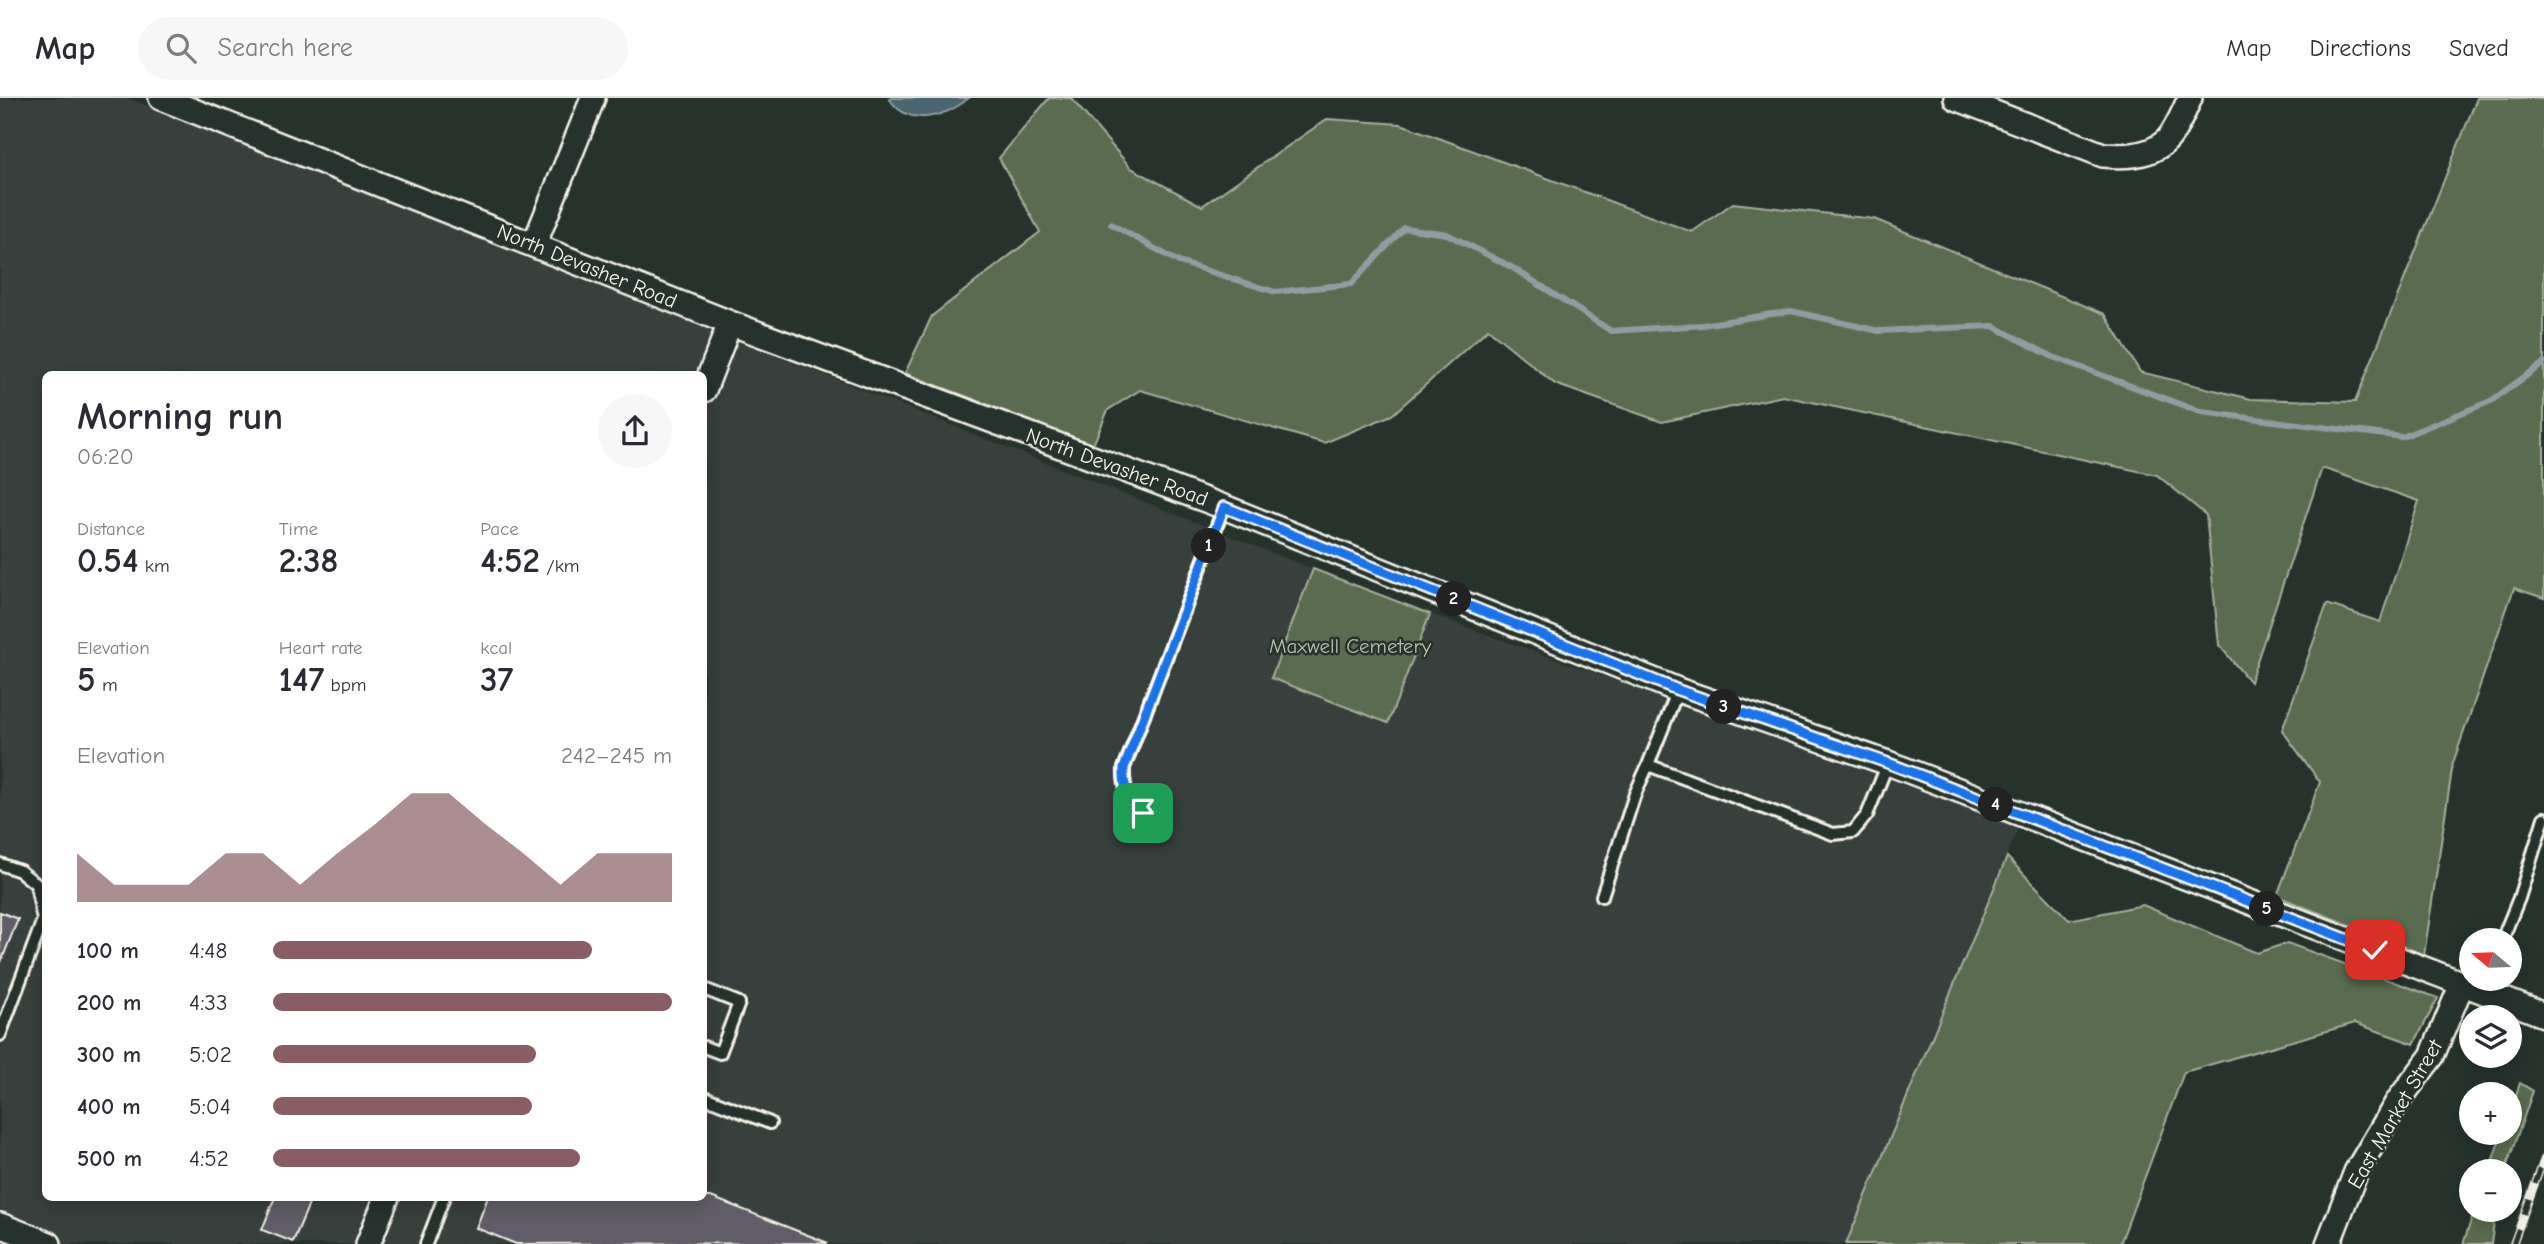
<!DOCTYPE html>
<meta charset="utf-8">
<style>
:root{--surface:#fff;--page:#f7f7f7;--text:#2b2b33;--muted:#7c7c81;--line:#e1e1e2;--accent:#8a5d65}
body{margin:0;font-family:"Comic Neue",sans-serif;background:var(--page);color:var(--text);height:100vh;display:flex;flex-direction:column;font-size:26px;white-space:nowrap}
*{box-sizing:border-box;margin:0}
p{font-size:23px;color:var(--muted)}
.icon{flex:none;width:38px;height:38px;fill:none;stroke:currentColor;stroke-width:2;stroke-linecap:round;stroke-linejoin:round}
.map{position:relative;flex:1;overflow:hidden}
.side{position:absolute;left:42px;top:273px;width:665px;height:830px;display:flex;flex-direction:column;background:var(--surface);border-radius:10px;box-shadow:0 4px 18px #0003}
.side>*{flex:none}
.needle{width:46px;rotate:289deg}
.tools{position:absolute;left:2459px;top:830px;display:grid;gap:14px}
.tools a{display:grid;place-items:center;width:63px;height:63px;border-radius:50%;background:var(--surface);box-shadow:0 4px 18px #0003;font-size:35px}
.pin{position:absolute;display:grid;place-items:center;width:60px;height:60px;color:#fff;margin:-30px;border-radius:14px;box-shadow:0 4px 10px #0006}
.km{position:absolute;width:35px;height:35px;margin:-18px;border-radius:50%;background:#222;color:#fff;font-size:19px;line-height:35px;text-align:center}
.round{display:grid;place-items:center;flex:none;width:74px;height:74px;border-radius:37px;background:var(--page)}
.summary{display:flex;align-items:center;justify-content:space-between;height:119px;padding:0 35px}
h1{font-size:38px;font-weight:800;line-height:52px}
.figures{display:grid;grid-template-columns:repeat(3,1fr);gap:10px;height:119px;padding:7px 35px}
.figures div{display:grid;align-content:center}
.figures b{font-size:35px;font-weight:800}
.figures small{font-size:19px;font-weight:400}
.figures p{font-size:19px}
.chart{height:196px;padding:14px 35px}
.chart p{display:flex;justify-content:space-between}
.chart svg{width:100%;height:126px;margin-top:7px;fill:var(--accent);opacity:.7}
ul{padding:0 35px;list-style:none;font-size:23px}
li{display:grid;grid-template-columns:112px 84px 1fr;align-items:center;height:52px}
li i{height:18px;border-radius:9px;background:var(--accent)}
header{display:flex;align-items:center;gap:42px;box-sizing:border-box;height:98px;padding:0 35px;background:var(--surface);border-bottom:2px solid var(--line)}
header strong{font-size:33px}
nav{display:flex;gap:38px;margin-inline-start:auto;font-size:24px}
.search{width:490px;height:63px;background:var(--page);display:flex;align-items:center;gap:18px;box-sizing:border-box;padding:0 24px;border-radius:38px;color:var(--muted);font-size:26px}
.map>svg:first-child{display:block}
</style>
<header>
<strong>Map</strong>
<div class="search"><svg class="icon" aria-label="search" viewBox="0 0 24 24"><circle cx="10" cy="10" r="6"/><path d="M15 15l6 6"/></svg>Search here</div>
<nav><a>Map</a><a>Directions</a><a>Saved</a></nav>
</header>
<div class="map">
<svg width="2544" height="1146" viewBox="0 0 2544 1146">
<rect width="100%" height="100%" fill="#26332d"/>
<filter id="ink" filterUnits="userSpaceOnUse"><feTurbulence type="fractalNoise" baseFrequency=".0143" numOctaves="2"/><feDisplacementMap in="SourceGraphic" scale="14" xChannelSelector="R" yChannelSelector="G"/><feConvolveMatrix kernelMatrix="1 2 1 2 8 2 1 2 1" color-interpolation-filters="sRGB"/></filter>
<g filter="url(#ink)">
<!-- built -->
<path fill="#38403e" fill-rule="evenodd" d="M0 0H127L1313 471 1271 580 1388 625 1430 516 2019 728 1846 1146H0ZM46 276H704V1099H46Z"/>
<!-- green -->
<path fill="#5a6c4f" stroke="#a7ae9c" stroke-width="2" d="M1049 0H1071L1131 70 1202 108 1327 21 1401 26 1692 134 1733 105 1874 121 2105 216 2140 274 2251 301 2355 304 2477 0H2544V500L2514 490 2453 665 2424 857 2277 798 2320 684 2282 632 2327 506 2380 524 2419 403 2322 370 2250 584 2219 547 2206 417 2157 377 1783 298 1662 324 1555 286 1488 231 1392 317 1324 345 1140 292 1108 312 1093 347 905 275 932 218 1040 134 999 60Z
M1313 471 1430 516 1388 625 1271 580Z
M2007 759 2069 822 2143 807 2257 855 2287 845 2438 900 2414 946 2355 925 2184 974 2120 1146H1846Z
M2520 985 2533 993 2505 1073H2489L2502 1034H2510V1014Z
M2475 1111H2496L2491 1146H2463Z"/>
<!-- water -->
<path fill="#4a6570" stroke="#8e9da0" stroke-width="2" d="M889 0H969C946 19 908 31 889 0Z"/>
<g fill="none" stroke-linecap="round" stroke-linejoin="round">
<!-- stream -->
<path stroke="#8e9da0" stroke-width="6" d="M1111 126 1179 164 1275 194 1351 186 1404 130 1447 136 1513 170 1611 233 1703 227 1791 213 1879 233 1993 228 2053 259 2201 314 2402 339 2491 303 2544 265"/>
</g>
<!-- building -->
<path fill="#615d67" stroke="#f4f1e8" stroke-width="2" d="M0 814 18 821 1 864H0Z
M275 1099H312L293 1144 262 1132Z
M488 1099H711L828 1145 516 1146 476 1130Z"/>
<g fill="none" stroke-linecap="round" stroke-linejoin="round">
<!-- service casing -->
<g stroke="#f4f1e8" stroke-width="16">
<path id="service" d="M1678 592 1648 667 1833 736 1853 734 1867 717 1888 665
M1143 715C1128 703 1123 689 1124 670L1224 409
M0 766 20 773 36 786 43 822 0 937
M1602 798 1635 696 1648 667
M2502 842 2519 800 2544 720
M704 891 739 905 720 955 704 949
M704 999 770 1025
M426 1146 444 1099"/>
</g>
<!-- minor casing -->
<g stroke="#f4f1e8" stroke-width="28">
<path id="minor" d="M161 0 730 225 1224 409 1678 592 1888 665 2544 917
M1956 0 2103 57C2124 59 2150 58 2166 43 2175 35 2185 11 2190 0
M534 147 593 0
M704 292 730 225
M0 1127 49 1146
M368 1146 387 1099
M2328 1146 2356 1074 2398 1003 2432 958 2462 886"/>
</g>
<!-- service -->
<use href="#service" stroke="#26332d" stroke-width="10"/>
<!-- minor -->
<use href="#minor" stroke="#26332d" stroke-width="23"/>
<!-- rail casing -->
<g stroke="#f4f1e8" stroke-width="8">
<path id="rail" d="M2513 1146 2544 1061"/>
</g>
<!-- rail -->
<use href="#rail" stroke="#26332d" stroke-width="5" stroke-dasharray="16" stroke-linecap="butt"/>
</g>
</g>
<g fill="none" stroke-linecap="round" stroke-linejoin="round" filter="url(#ink)">
<!-- route casing -->
<g stroke="#fff" stroke-width="14">
<path id="route" d="M1143 715C1128 703 1123 689 1124 670L1224 409 1678 592 1888 665 2375 852"/>
</g>
<!-- route -->
<use href="#route" stroke="#1a73e8" stroke-width="9"/>
</g>
<g text-anchor="middle" stroke-width="5" stroke-linejoin="round" paint-order="stroke">
<!-- street labels -->
<g font-size="21" fill="#f4f1e8" stroke="#26332d">
<text transform="translate(587 168) rotate(22)" y="7">North Devasher Road</text>
<text transform="translate(1117 369) rotate(20)" y="7">North Devasher Road</text>
<text transform="translate(2395 1016) rotate(-60)" y="7">East Market Street</text>
</g>
<!-- park labels -->
<g font-size="21" fill="#b6bcab" stroke="#26332d">
<text x="1350" y="555">Maxwell Cemetery</text>
</g>
</g>
</svg>
<div class="tools">
<a><svg class="needle" viewBox="-14 -14 28 28"><path d="M0-13l5 13h-10z" fill="#e53935"/><path d="M0 13l5-13h-10z" fill="#7c7c81"/></svg></a>
<a><svg class="icon" aria-label="layers" viewBox="0 0 24 24"><path d="M12 4l9 5-9 5-9-5zM3 14l9 5 9-5"/></svg></a>
<a>+</a>
<a>−</a>
</div>
<div class="pin" style="left:1143px;top:715px;background:#1e9e55"><svg class="icon" aria-label="arrive" viewBox="0 0 24 24"><path d="M6 21V4h12l-3 4 3 4H6"/></svg></div>
<div class="pin" style="left:2375px;top:852px;background:#d93025"><svg class="icon" aria-label="check" viewBox="0 0 24 24"><path d="M5 12l5 5 9-10"/></svg></div>
<b class="km" style="left:1209px;top:448px">1</b>
<b class="km" style="left:1454px;top:501px">2</b>
<b class="km" style="left:1724px;top:609px">3</b>
<b class="km" style="left:1996px;top:707px">4</b>
<b class="km" style="left:2267px;top:811px">5</b>
<section class="side">
<div class="summary"><div><h1>Morning run</h1><p>06:20</p></div><a class="round"><svg class="icon" aria-label="share" viewBox="0 0 24 24"><path d="M12 15V3M7 8l5-5 5 5M5 13v7h14v-7"/></svg></a></div>
<div class="figures">
<div><p>Distance</p><b>0.54<small> km</small></b></div>
<div><p>Time</p><b>2:38</b></div>
<div><p>Pace</p><b>4:52<small> /km</small></b></div>
</div>
<div class="figures">
<div><p>Elevation</p><b>5<small> m</small></b></div>
<div><p>Heart rate</p><b>147<small> bpm</small></b></div>
<div><p>kcal</p><b>37</b></div>
</div>
<div class="chart"><p><span>Elevation</span>242–245 m</p>
<svg viewBox="0 0 160 44" preserveAspectRatio="none"><path d="M0 44V27L10 38L20 38L30 38L40 27L50 27L60 38L70 27L80 17L90 6L100 6L110 17L120 27L130 38L140 27L150 27L160 27V44z"/></svg>
</div>
<ul>
<li><b>100 m</b>4:48<i style="width:80%"></i></li>
<li><b>200 m</b>4:33<i style="width:100%"></i></li>
<li><b>300 m</b>5:02<i style="width:66%"></i></li>
<li><b>400 m</b>5:04<i style="width:65%"></i></li>
<li><b>500 m</b>4:52<i style="width:77%"></i></li>
</ul>
</section>
</div>
